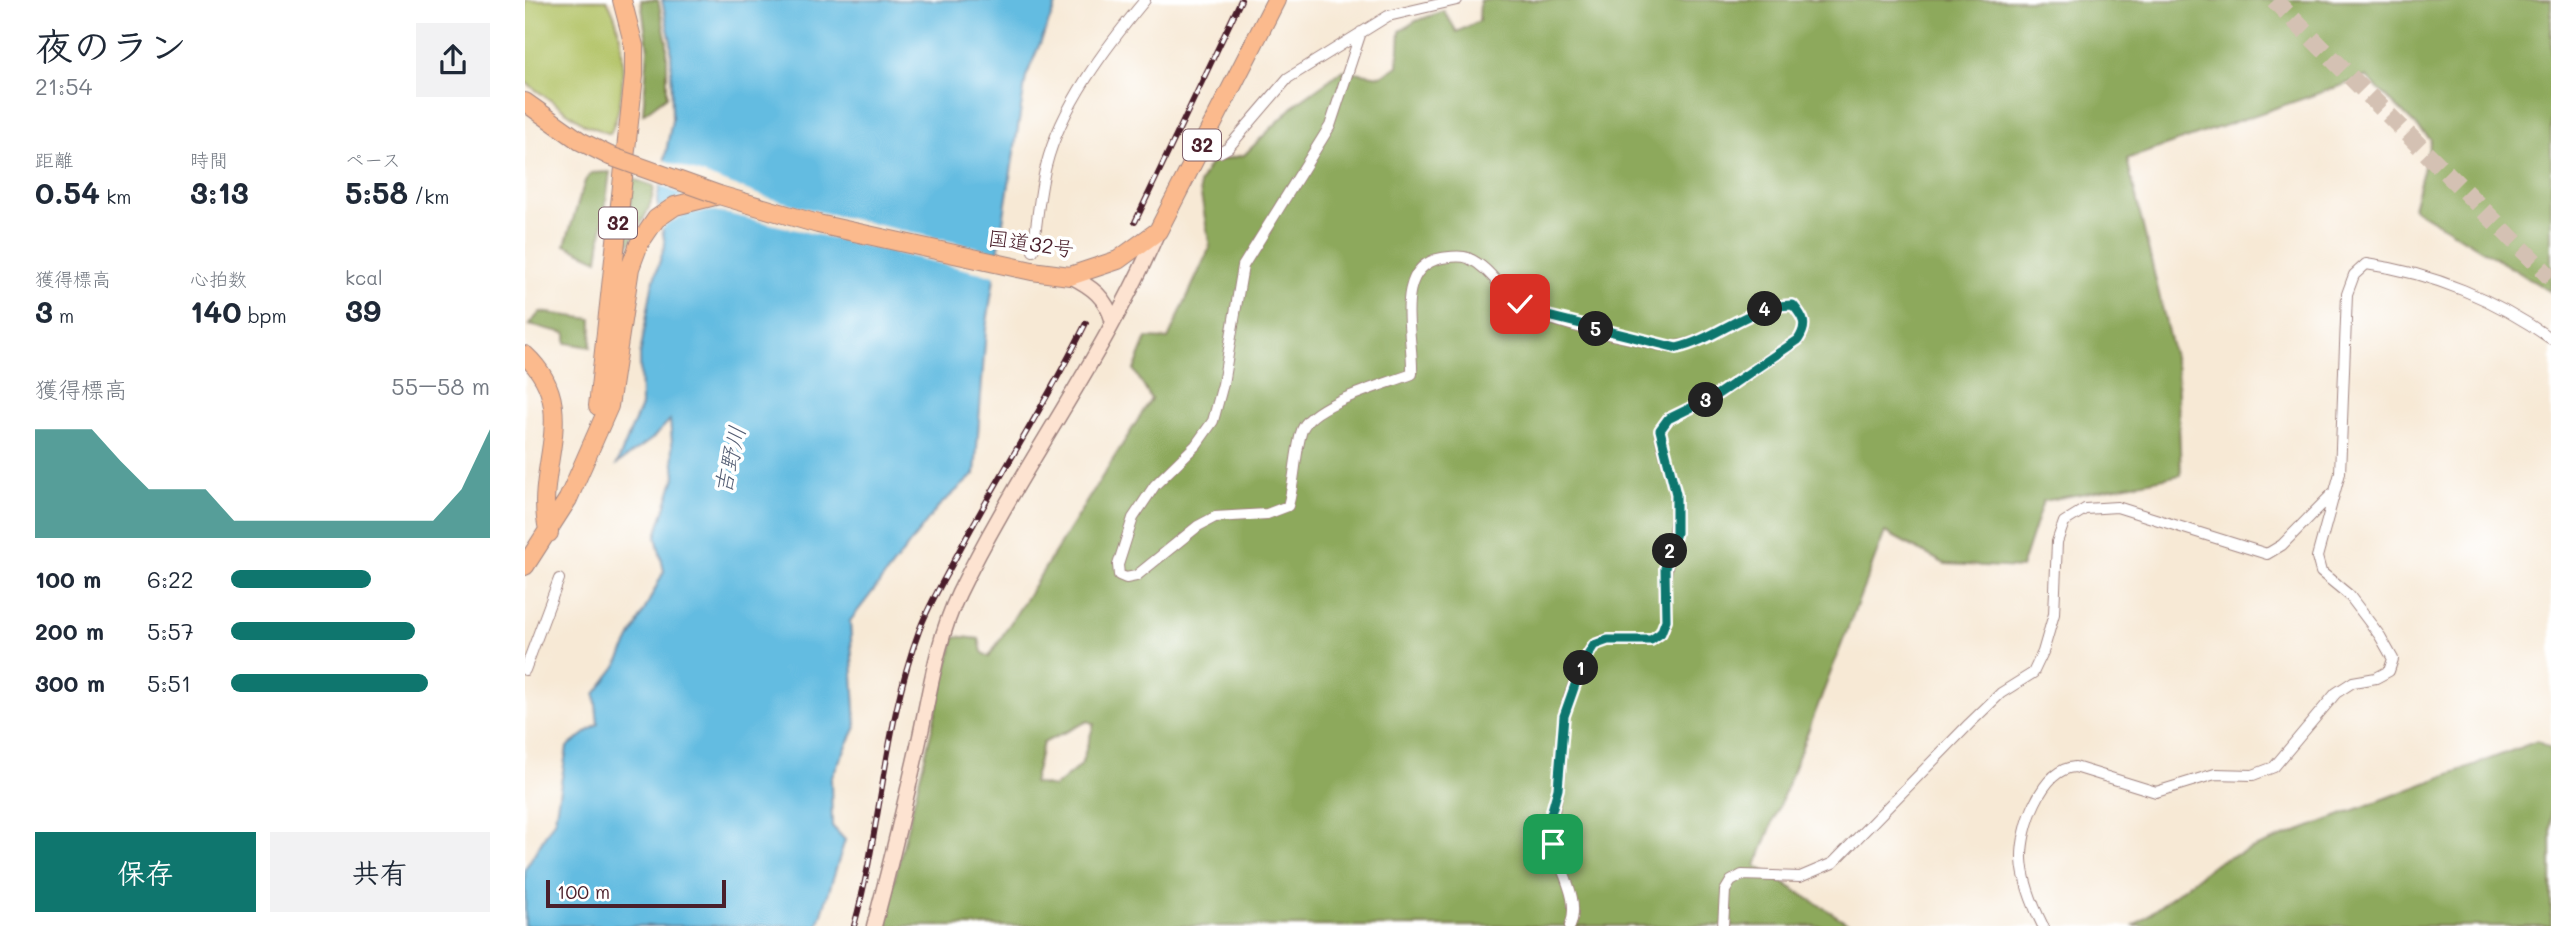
<!DOCTYPE html>
<html lang="ja">
<meta charset="utf-8">
<style>
:root{--surface:#fff;--page:#f2f2f3;--text:#1f2937;--muted:#747a83;--accent:#0f766e}
body{margin:0;font-family:Mali,"Klee One",sans-serif;background:var(--page);color:var(--text);height:100vh;display:flex;flex-direction:column;font-size:26px;white-space:nowrap}
*{box-sizing:border-box;margin:0}
p{font-size:23px;color:var(--muted)}
.icon{flex:none;width:38px;height:38px;fill:none;stroke:currentColor;stroke-width:2;stroke-linecap:round;stroke-linejoin:round}
.map{position:relative;flex:1;overflow:hidden}
.sheet{display:flex;flex-direction:column;background:var(--surface);width:525px}
.sheet>*{flex:none}
.scale{position:absolute;left:21px;bottom:18px;width:180px;box-sizing:border-box;padding-left:7px;border:4px solid #4a1f2b;border-top:0;font-size:19px;line-height:24px;white-space:nowrap;color:#4a1f2b;-webkit-text-stroke:5px #fff;paint-order:stroke}
.pin{position:absolute;display:grid;place-items:center;width:60px;height:60px;color:#fff;margin:-30px;border-radius:14px;box-shadow:0 4px 10px #0006}
.km{position:absolute;width:35px;height:35px;margin:-18px;border-radius:50%;background:#222;color:#fff;font-size:19px;line-height:35px;text-align:center}
.round{display:grid;place-items:center;flex:none;width:74px;height:74px;border-radius:0px;background:var(--page)}
.summary{display:flex;align-items:center;justify-content:space-between;height:119px;padding:0 35px}
h1{font-size:38px;font-weight:700;line-height:52px}
.stats{display:grid;grid-template-columns:repeat(3,1fr);gap:10px;height:119px;padding:7px 35px}
.stats div{display:grid;align-content:center}
.stats b{font-size:30px;font-weight:700}
.stats small{font-size:19px;font-weight:400}
.stats p{font-size:19px}
.chart{height:196px;padding:14px 35px}
.chart p{display:flex;justify-content:space-between}
.chart svg{width:100%;height:126px;margin-top:7px;fill:var(--accent);opacity:.7}
.cta{display:flex;gap:14px;margin-top:auto;padding:14px 35px}
.cta a{flex:1;height:80px;border-radius:0px;background:var(--accent);color:#fff;font-size:28px;font-weight:700;line-height:80px;text-align:center}
.cta a+a{background:var(--page);color:var(--text)}
ul{padding:0 35px;list-style:none;font-size:23px}
li{display:grid;grid-template-columns:112px 84px 1fr;align-items:center;height:52px}
li i{height:18px;border-radius:9px;background:var(--accent)}
main{display:flex;flex:1;min-height:0}
.map>svg:first-child{display:block}
</style>
<main>
<section class="sheet">
<div class="summary"><div><h1>夜のラン</h1><p>21:54</p></div><a class="round"><svg class="icon" aria-label="share" viewBox="0 0 24 24"><path d="M12 15V3M7 8l5-5 5 5M5 13v7h14v-7"/></svg></a></div>
<div class="stats">
<div><p>距離</p><b>0.54<small> km</small></b></div>
<div><p>時間</p><b>3:13</b></div>
<div><p>ペース</p><b>5:58<small> /km</small></b></div>
</div>
<div class="stats">
<div><p>獲得標高</p><b>3<small> m</small></b></div>
<div><p>心拍数</p><b>140<small> bpm</small></b></div>
<div><p>kcal</p><b>39</b></div>
</div>
<div class="chart"><p><span>獲得標高</span>55–58 m</p>
<svg viewBox="0 0 160 44" preserveAspectRatio="none"><path d="M0 44V6L10 6L20 6L30 17L40 27L50 27L60 27L70 38L80 38L90 38L100 38L110 38L120 38L130 38L140 38L150 27L160 6V44z"/></svg>
</div>
<ul>
<li><b>100 m</b>6:22<i style="width:54%"></i></li>
<li><b>200 m</b>5:57<i style="width:71%"></i></li>
<li><b>300 m</b>5:51<i style="width:76%"></i></li>
</ul>
<div class="cta"><a>保存</a><a>共有</a></div>
</section>
<div class="map">
<svg width="2026" height="926" viewBox="0 0 2026 926">
<rect width="100%" height="100%" fill="#fff"/>
<filter id="ink" filterUnits="userSpaceOnUse"><feTurbulence type="fractalNoise" baseFrequency=".0143" numOctaves="2"/><feDisplacementMap in="SourceGraphic" scale="14" xChannelSelector="R" yChannelSelector="G"/><feConvolveMatrix kernelMatrix="1 2 1 2 8 2 1 2 1" color-interpolation-filters="sRGB"/></filter>
<filter id="wash" filterUnits="userSpaceOnUse"><feTurbulence type="fractalNoise" baseFrequency=".00686" numOctaves="4" result="noise"/><feDisplacementMap in="SourceGraphic" scale="28" xChannelSelector="R" yChannelSelector="G"/><feGaussianBlur stdDeviation="1.57" result="paint"/><feColorMatrix in="noise" values="0 0 0 0 0 0 0 0 0 0 0 0 0 0 0 0 0 1.4 0 .05"/><feComposite in="paint" operator="in"/></filter>
<g filter="url(#wash)">
<rect width="100%" height="100%" fill="#f7e9d5"/>
<!-- green -->
<path fill="#b2c366" stroke="#7e7148" stroke-width="2" d="M0 0H82C103 36 102 97 85 134L59 124 0 82Z"/>
<!-- forest -->
<path fill="#8da95b" stroke="#6c6443" stroke-width="2" fill-rule="evenodd" d="M116 0H133L142 42V96L118 114 123 49Z
M955 0H2026V292L1888 208 1906 140 1841 77 1602 159 1652 370 1656 475 1518 501 1496 568 1420 564 1360 532 1231 866 1328 926H358L430 636 454 639 457 652 464 657 626 399 609 370 622 338 643 339 685 247 674 184 686 162 719 155 773 102 818 70 855 76 873 66 875 31 891 21 919 11 932 32 954 21ZM563 721 569 724 556 765 529 787 508 783 518 743Z
M85 172 73 260 40 245 60 181 66 173Z
M108 179 129 186C128 210 110 231 100 253Z
M15 312 67 319 66 347 41 343V333L4 325Z
M2012 741 2026 749V926H1609L1692 862Z"/>
<!-- water -->
<path fill="#64bce1" stroke="#576e86" stroke-width="2" d="M137 0H533L501 77 461 329 450 474 414 506 325 621 331 727 306 778 307 826 320 840 293 926H0V869L30 819 42 747 73 724 70 694 92 665 139 571 131 536 150 477 145 420 127 439 92 464 116 406 115 355 127 286 140 244 132 201 147 120 146 42Z"/>
<!-- pier -->
<path fill="#f7e9d5" d="M136 159 241 197 296 212 477 253 473 277 190 211 163 213 142 224 134 232 130 210 158 195 132 184Z"/>
</g>
<g filter="url(#ink)">
<g fill="none" stroke-linecap="round" stroke-linejoin="round">
<!-- highway-tunnel -->
<path stroke="#d4c1b3" stroke-width="18" stroke-dasharray="18 9" stroke-linecap="butt" d="M1749 0 2026 278"/>
<!-- street casing -->
<g stroke="#a08480" stroke-width="12">
<path id="street" d="M836 32 805 126 718 266 698 384 688 421 671 445 630 485 608 518 593 565 594 575 601 578 611 576 673 526 690 517 742 514 763 506C770 481 770 451 777 430 787 403 860 385 887 374 889 338 866 267 917 258 925 257 935 255 943 258 966 268 975 290 995 304 1024 325 1096 336 1133 345 1184 353 1218 304 1268 305 1279 318 1284 325 1273 340L1190 396 1143 419 1135 430C1136 451 1147 471 1150 492 1156 527 1139 557 1140 591 1140 604 1144 623 1136 633 1121 651 1088 631 1070 645 1058 654 1041 702 1039 718 1035 741 1037 764 1033 787 1031 807 1024 823 1029 845 1035 871 1056 899 1045 926
M676 148 694 153 703 148 763 78 863 16 932 0
M508 251C512 223 514 194 521 166 536 106 581 47 620 0
M0 670 34 579
M1198 926 1200 891 1206 881 1217 875 1275 877 1308 863 1444 724 1476 693 1508 673 1518 652 1529 614 1532 542 1539 522 1560 509 1592 507 1742 554 1757 545 1808 493
M1518 926C1508 906 1498 882 1497 859 1496 829 1516 769 1550 767L1631 792 1690 774 1728 775 1749 767 1811 693 1828 682 1851 678 1864 671 1868 659 1855 636 1824 595 1796 572 1792 557 1815 473 1822 294 1829 275 1841 264C1908 273 1972 300 2026 339"/>
</g>
<!-- secondary casing -->
<g stroke="#a08480" stroke-width="17">
<path id="secondary" d="M545 276C567 287 581 297 588 322
M349 926C366 864 380 803 394 741 405 691 412 639 434 593 494 469 579 358 633 231"/>
</g>
<!-- highway casing -->
<g stroke="#a08480" stroke-width="20">
<path id="highway" d="M0 102 55 141 85 156
M0 355C59 409 6 471 24 533
M73 406 109 76V46L97 0
M0 566 43 499 84 406 105 268 114 244 131 219 150 206 194 195 293 224 507 271 545 276 593 260 633 231 751 0"/>
</g>
<!-- street -->
<use href="#street" stroke="#fff" stroke-width="10"/>
<!-- secondary -->
<use href="#secondary" stroke="#fde3d1" stroke-width="14"/>
<!-- highway -->
<use href="#highway" stroke="#fbba8d" stroke-width="18"/>
<!-- rail casing -->
<g stroke="#4a1f2b" stroke-width="6">
<path id="rail" d="M610 222 716 0
M329 926C356 829 359 725 394 631 404 604 419 580 432 555 473 476 522 403 561 323"/>
</g>
<!-- rail -->
<use href="#rail" stroke="#fff" stroke-width="3.5" stroke-dasharray="10" stroke-linecap="butt"/>
<!-- highway-bridge casing -->
<g stroke="#a08480" stroke-width="20" stroke-linecap="butt">
<path id="highway-bridge" d="M85 156 194 195"/>
</g>
<!-- highway-bridge -->
<use href="#highway-bridge" stroke="#fbba8d" stroke-width="18"/>
</g>
</g>
<g fill="none" stroke-linecap="round" stroke-linejoin="round" filter="url(#ink)">
<!-- route casing -->
<g stroke="#fff" stroke-width="14">
<path id="route" d="M995 304 1015 314 1152 348C1192 339 1226 304 1268 305 1279 318 1283 325 1273 340L1190 396 1143 419 1135 430 1151 494V533L1140 568 1141 620 1136 633 1126 640H1083L1069 645 1057 665 1039 716 1033 789 1026 814 1028 844"/>
</g>
<!-- route -->
<use href="#route" stroke="#0f766e" stroke-width="9"/>
</g>
<g text-anchor="middle" stroke-width="7" stroke-linejoin="round" paint-order="stroke">
<!-- shield labels -->
<g fill="#fff" stroke="#80626b" stroke-width="2">
<rect x="658" y="129.5" width="38" height="31" rx="5"/>
<rect x="74" y="207.5" width="38" height="31" rx="5"/>
</g>
<g font-size="19" font-weight="bold" fill="#4a1f2b">
<text x="677" y="152">32</text>
<text x="93" y="230">32</text>
</g>
<!-- street labels -->
<g font-size="21" fill="#4a1f2b" stroke="#fff">
<text transform="translate(506 244) rotate(8)" y="7">国道32号</text>
</g>
<!-- water labels -->
<g font-size="23" font-style="italic" fill="#545e74" stroke="#fff">
<text transform="translate(205 460) rotate(-77)" y="8">吉野川</text>
</g>
</g>
</svg>
<div class="scale">100 m</div>
<div class="pin" style="left:1028px;top:844px;background:#1e9e55"><svg class="icon" aria-label="arrive" viewBox="0 0 24 24"><path d="M6 21V4h12l-3 4 3 4H6"/></svg></div>
<div class="pin" style="left:995px;top:304px;background:#d93025"><svg class="icon" aria-label="check" viewBox="0 0 24 24"><path d="M5 12l5 5 9-10"/></svg></div>
<b class="km" style="left:1056px;top:668px">1</b>
<b class="km" style="left:1145px;top:551px">2</b>
<b class="km" style="left:1181px;top:400px">3</b>
<b class="km" style="left:1240px;top:309px">4</b>
<b class="km" style="left:1071px;top:329px">5</b>
</div>
</main>
